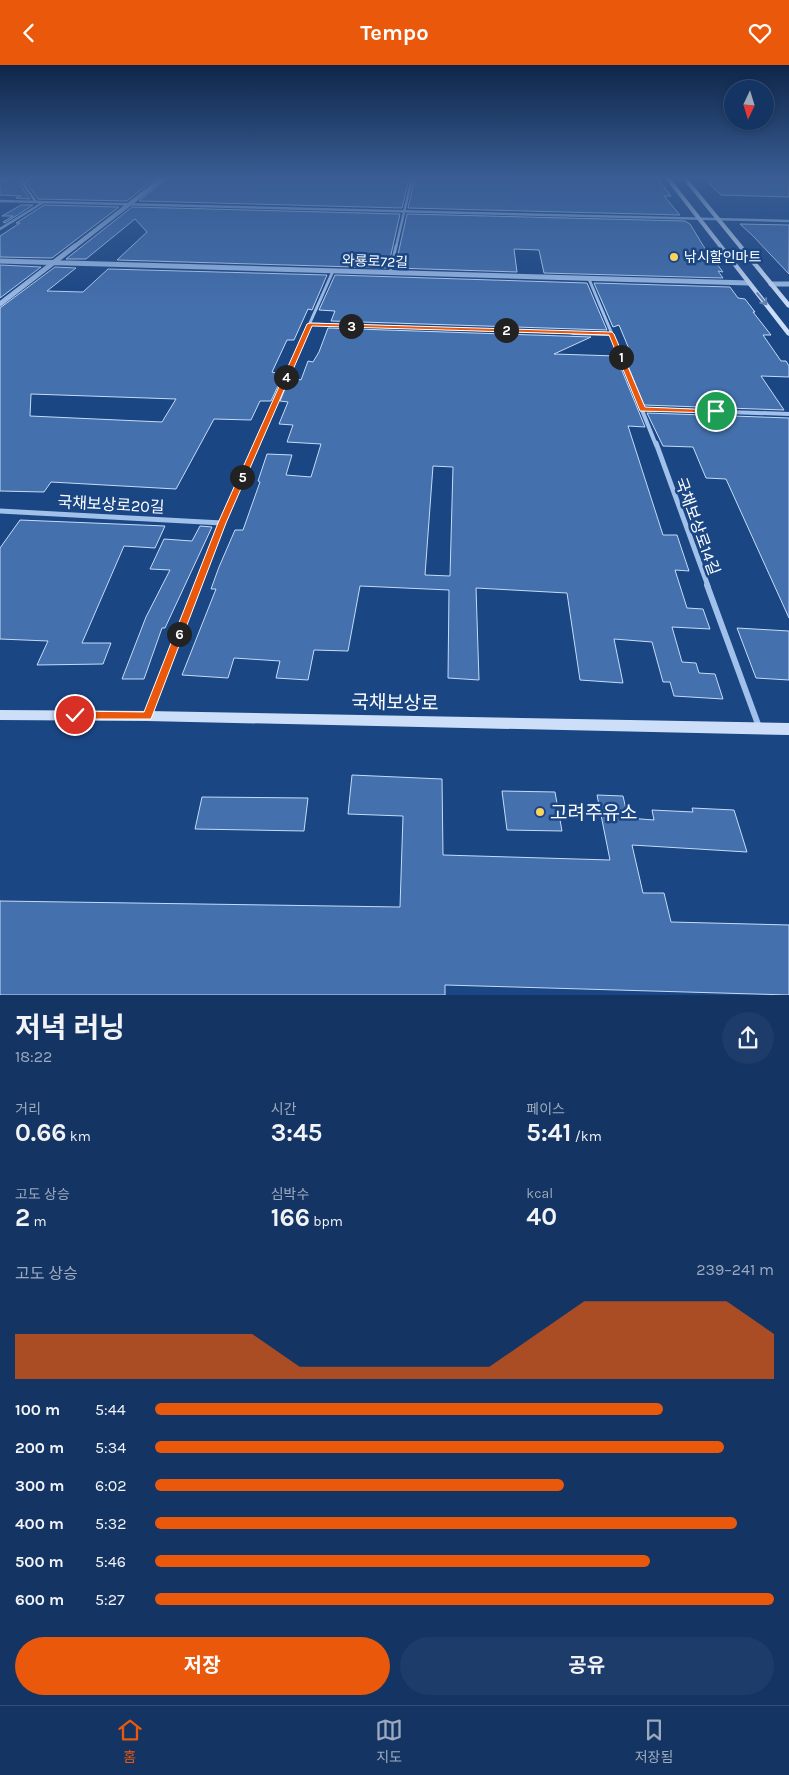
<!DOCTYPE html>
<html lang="ko">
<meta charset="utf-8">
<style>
:root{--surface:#143463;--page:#1d3c69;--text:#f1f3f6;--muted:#9daabe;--line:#334f78;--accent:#ea580c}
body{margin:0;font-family:Karla,"Noto Sans KR",sans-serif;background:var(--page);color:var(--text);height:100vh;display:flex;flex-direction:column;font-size:19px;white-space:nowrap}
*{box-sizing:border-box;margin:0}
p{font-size:16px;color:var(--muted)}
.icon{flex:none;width:28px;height:28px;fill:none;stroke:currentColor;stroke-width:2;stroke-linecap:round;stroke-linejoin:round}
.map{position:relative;height:930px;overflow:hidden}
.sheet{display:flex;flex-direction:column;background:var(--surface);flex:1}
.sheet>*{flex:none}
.needle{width:32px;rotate:184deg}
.tools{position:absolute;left:724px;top:15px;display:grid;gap:10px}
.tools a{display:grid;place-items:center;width:50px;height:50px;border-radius:50%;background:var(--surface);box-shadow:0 2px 8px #0003,0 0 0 1px var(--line);font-size:25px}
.pin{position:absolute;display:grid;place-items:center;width:42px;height:42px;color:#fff;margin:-21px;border:2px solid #fff;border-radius:50%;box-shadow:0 1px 5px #0007}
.km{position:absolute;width:25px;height:25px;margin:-12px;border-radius:50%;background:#222;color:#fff;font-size:14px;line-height:25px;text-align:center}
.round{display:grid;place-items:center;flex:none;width:52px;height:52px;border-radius:26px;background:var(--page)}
.headline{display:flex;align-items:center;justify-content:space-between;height:85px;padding:0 15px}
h1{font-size:28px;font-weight:700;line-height:38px}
.stats{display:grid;grid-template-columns:repeat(3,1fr);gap:8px;height:85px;padding:5px 15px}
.stats div{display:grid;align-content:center}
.stats b{font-size:25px;font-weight:700}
.stats small{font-size:14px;font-weight:400}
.stats p{font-size:14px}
.chart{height:140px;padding:10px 15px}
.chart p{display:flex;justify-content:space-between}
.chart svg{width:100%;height:90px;margin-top:5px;fill:var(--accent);opacity:.7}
.button{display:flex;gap:10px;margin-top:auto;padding:10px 15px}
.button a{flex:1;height:58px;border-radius:30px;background:var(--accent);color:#fff;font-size:20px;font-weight:700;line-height:58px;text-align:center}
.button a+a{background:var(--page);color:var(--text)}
ul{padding:0 15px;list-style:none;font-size:16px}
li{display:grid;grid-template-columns:80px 60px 1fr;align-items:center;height:38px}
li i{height:12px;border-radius:6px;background:var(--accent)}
header{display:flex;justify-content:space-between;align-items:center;height:65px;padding:0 15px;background:var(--accent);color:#fff;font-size:22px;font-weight:700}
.tabs{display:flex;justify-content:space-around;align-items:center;height:70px;border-top:1px solid var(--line);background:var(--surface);font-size:14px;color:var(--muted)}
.tabs a{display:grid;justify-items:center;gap:2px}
.tabs .current{color:var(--accent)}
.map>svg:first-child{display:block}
</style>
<header><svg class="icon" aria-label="back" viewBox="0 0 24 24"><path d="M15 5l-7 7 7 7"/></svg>Tempo<svg class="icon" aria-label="heart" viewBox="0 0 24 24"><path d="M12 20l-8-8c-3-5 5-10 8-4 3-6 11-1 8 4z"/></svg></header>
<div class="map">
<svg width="789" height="930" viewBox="0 0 789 930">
<rect width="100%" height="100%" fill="#1b4684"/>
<!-- building -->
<path fill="#4470ad" stroke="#c6dbf8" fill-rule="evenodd" d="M40 113H156L127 136 38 134 28 120 32 115Z
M167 113H409L402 143 139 136Z
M415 113H657L671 131H664L680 150 408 143Z
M703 113H789V132L721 130Z
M15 114H24L21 121 30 134 16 133 21 131 0 130V115Z
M21 140H33L5 158 3 157 13 151H2Z
M44 140 119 142 52 193 0 192V171L20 158H16Z
M132 142 400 149 388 203 117 195 147 167 135 154 86 194H66Z
M407 149 685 156 690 159 704 182 723 207 718 206 723 213 544 208 539 185 514 184 517 207 395 203Z
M740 159 789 160V209L752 170Z
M0 200 41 202 0 233Z
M55 202 76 203 47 226 83 227 108 204 327 210 312 245 308 244 294 275H287L272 307 283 310 271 336H260L251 355 214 354 176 424 51 417 44 427 0 426V243ZM31 329 176 334 162 357 30 351Z
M335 210 587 218 607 265 331 256 335 246 319 245Z
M594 218 730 222 738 233 745 234 755 247H753L771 270H763L781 296H786L789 301V312L761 311 784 345 644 340 624 291H632L619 260 613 262Z
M328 263 591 272 554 289 616 291 645 362 628 361 663 470H677L689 506 675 505 687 543 703 544 710 564 672 562 682 597 696 598 699 608 715 609 723 634 674 631 670 617H663L652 577 614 574 623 618 580 615 567 528 476 523 479 615 448 613 449 525 360 521 348 586 314 585 308 615 276 613 280 596 234 593 228 613 182 610 216 524H211L219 502 235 465H243L260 417 258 416 267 389 292 390 286 410 311 412 321 379 287 377 293 360 279 359 288 337 280 336 290 312 301 315 308 296 313 297 319 287ZM433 401 453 402 450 511 425 510Z
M647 348 789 353V553L726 414 706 413 693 382 663 381Z
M20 455 165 461 155 483 124 481 82 578H111L103 599 37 600 48 576 0 574V483Z
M200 461 212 462 165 563H162L144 614H122L146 552 170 505 150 504 164 474 192 476Z
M737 563 789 566V615L756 613Z
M352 710 442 714 443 790 610 795 597 730 623 731 628 753 654 755 652 745 693 747 692 743 734 745 747 787 632 780 643 828H664L671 857 789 860V930L445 920V930H0V836L400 842 403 751 348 749Z
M502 726 555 727 562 766 507 765Z
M202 732 308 733 304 766 195 764Z"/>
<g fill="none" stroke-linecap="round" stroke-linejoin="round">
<!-- minor-far4 -->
<path stroke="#a1c1eb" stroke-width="2.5" d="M29 113 24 120 36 137
M0 136 789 156
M0 164 42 138
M396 182 412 113"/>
<!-- minor-far3 -->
<path stroke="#a1c1eb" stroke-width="3" d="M390 208 396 181
M589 214 612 269
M310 259 611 269
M305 269 333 206"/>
<!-- minor-far2 -->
<path stroke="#a1c1eb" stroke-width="4" d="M573 268 611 269
M611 268 656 380
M643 344 789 349
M256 380 306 268"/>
<!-- minor-far1 -->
<path stroke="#a1c1eb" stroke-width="5" d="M656 378 708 521
M0 446 222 458
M198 521 222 458 257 378"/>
<!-- minor -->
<path stroke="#a1c1eb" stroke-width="6" d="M707 520 759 662
M147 651 198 520"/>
<!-- tertiary-far1 -->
<path stroke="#a1c1eb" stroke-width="4.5" d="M74 182 163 113"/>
<!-- tertiary -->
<path stroke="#a1c1eb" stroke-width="5" d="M0 196 749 218
M771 219H789
M0 239 75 181"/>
<!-- secondary -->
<path fill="#cddff8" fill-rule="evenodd" d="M670 113 789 265V271L787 270 665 113Z
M687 113 789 237V243L787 242 682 113Z
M0 645 147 646 789 658V670L147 656 0 655Z"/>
</g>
<!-- one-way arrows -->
<defs><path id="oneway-shaft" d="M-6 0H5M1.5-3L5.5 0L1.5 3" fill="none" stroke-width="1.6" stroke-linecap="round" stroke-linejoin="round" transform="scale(1.25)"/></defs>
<use stroke="#6283b2" href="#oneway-shaft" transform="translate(762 234) rotate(51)"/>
<!-- sky -->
<linearGradient id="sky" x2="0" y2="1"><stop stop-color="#0f2649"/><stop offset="0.46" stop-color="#395d94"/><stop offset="1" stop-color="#395d94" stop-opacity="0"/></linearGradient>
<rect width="789" height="244" fill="url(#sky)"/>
<!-- route -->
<path fill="#ea580c" stroke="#fff" d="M310 258 612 267 614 269 645 342 716 345 719 346 716 348 640 346 609 270 312 261 226 458 151 654H72L70 650 72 647 75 646 144 647 218 458 307 259Z"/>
<!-- markers -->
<g fill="#fcd25d" stroke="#1b4684" stroke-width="2">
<circle cx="674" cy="192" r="5"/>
<circle cx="540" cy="747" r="5"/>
</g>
<g text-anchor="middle" stroke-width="5" stroke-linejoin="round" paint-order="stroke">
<!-- far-poi labels -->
<g font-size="14" fill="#fff" stroke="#1b4684" text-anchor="start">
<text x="684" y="197">낚시할인마트</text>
</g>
<!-- far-street labels -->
<g font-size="14" fill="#fff" stroke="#1b4684">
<text transform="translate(375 196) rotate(2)" y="5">와룡로72길</text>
</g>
<!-- street labels -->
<g font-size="16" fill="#fff" stroke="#1b4684">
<text transform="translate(111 439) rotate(3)" y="6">국채보상로20길</text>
<text transform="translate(698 461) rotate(70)" y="6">국채보상로14길</text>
</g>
<!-- near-street labels -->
<g font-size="19" fill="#fff" stroke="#1b4684">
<text transform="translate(395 637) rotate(1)" y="7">국채보상로</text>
</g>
<!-- near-poi labels -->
<g font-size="19" fill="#fff" stroke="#1b4684" text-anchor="start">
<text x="550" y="754">고려주유소</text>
</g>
</g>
</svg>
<div class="tools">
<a><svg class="needle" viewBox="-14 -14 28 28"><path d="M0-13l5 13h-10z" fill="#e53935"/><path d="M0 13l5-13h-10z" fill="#9daabe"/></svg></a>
</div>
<div class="pin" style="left:716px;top:346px;background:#1e9e55"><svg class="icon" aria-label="arrive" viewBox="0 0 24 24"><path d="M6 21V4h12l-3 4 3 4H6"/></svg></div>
<div class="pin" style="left:75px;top:650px;background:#d93025"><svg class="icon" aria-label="check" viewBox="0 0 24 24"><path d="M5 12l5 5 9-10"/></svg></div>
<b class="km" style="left:621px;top:292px">1</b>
<b class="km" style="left:506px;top:265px">2</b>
<b class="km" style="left:351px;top:261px">3</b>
<b class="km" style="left:286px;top:312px">4</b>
<b class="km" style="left:242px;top:412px">5</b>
<b class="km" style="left:179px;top:569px">6</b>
</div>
<section class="sheet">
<div class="headline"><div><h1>저녁 러닝</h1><p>18:22</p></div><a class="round"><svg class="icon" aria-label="share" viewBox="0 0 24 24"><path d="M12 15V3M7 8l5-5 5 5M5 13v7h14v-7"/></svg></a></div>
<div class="stats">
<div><p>거리</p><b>0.66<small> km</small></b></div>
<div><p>시간</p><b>3:45</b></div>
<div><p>페이스</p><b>5:41<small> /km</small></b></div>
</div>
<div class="stats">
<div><p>고도 상승</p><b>2<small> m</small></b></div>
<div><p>심박수</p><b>166<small> bpm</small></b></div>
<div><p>kcal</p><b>40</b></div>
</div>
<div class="chart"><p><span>고도 상승</span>239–241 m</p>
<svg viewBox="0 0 160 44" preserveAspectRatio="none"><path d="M0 44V22L10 22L20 22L30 22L40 22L50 22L60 38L70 38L80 38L90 38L100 38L110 22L120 6L130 6L140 6L150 6L160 22V44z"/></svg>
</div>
<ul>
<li><b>100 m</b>5:44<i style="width:82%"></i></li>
<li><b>200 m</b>5:34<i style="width:92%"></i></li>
<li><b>300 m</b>6:02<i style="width:66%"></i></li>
<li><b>400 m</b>5:32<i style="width:94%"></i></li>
<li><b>500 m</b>5:46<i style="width:80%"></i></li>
<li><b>600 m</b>5:27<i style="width:100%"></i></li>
</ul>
<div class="button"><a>저장</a><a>공유</a></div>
</section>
<nav class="tabs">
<a class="current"><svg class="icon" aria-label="home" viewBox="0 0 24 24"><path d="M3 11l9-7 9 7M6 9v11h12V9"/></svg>홈</a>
<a><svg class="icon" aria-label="map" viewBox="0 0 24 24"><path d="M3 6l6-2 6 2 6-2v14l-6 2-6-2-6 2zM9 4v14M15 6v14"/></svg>지도</a>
<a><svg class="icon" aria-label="saved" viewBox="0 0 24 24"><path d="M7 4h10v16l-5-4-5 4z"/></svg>저장됨</a>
</nav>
